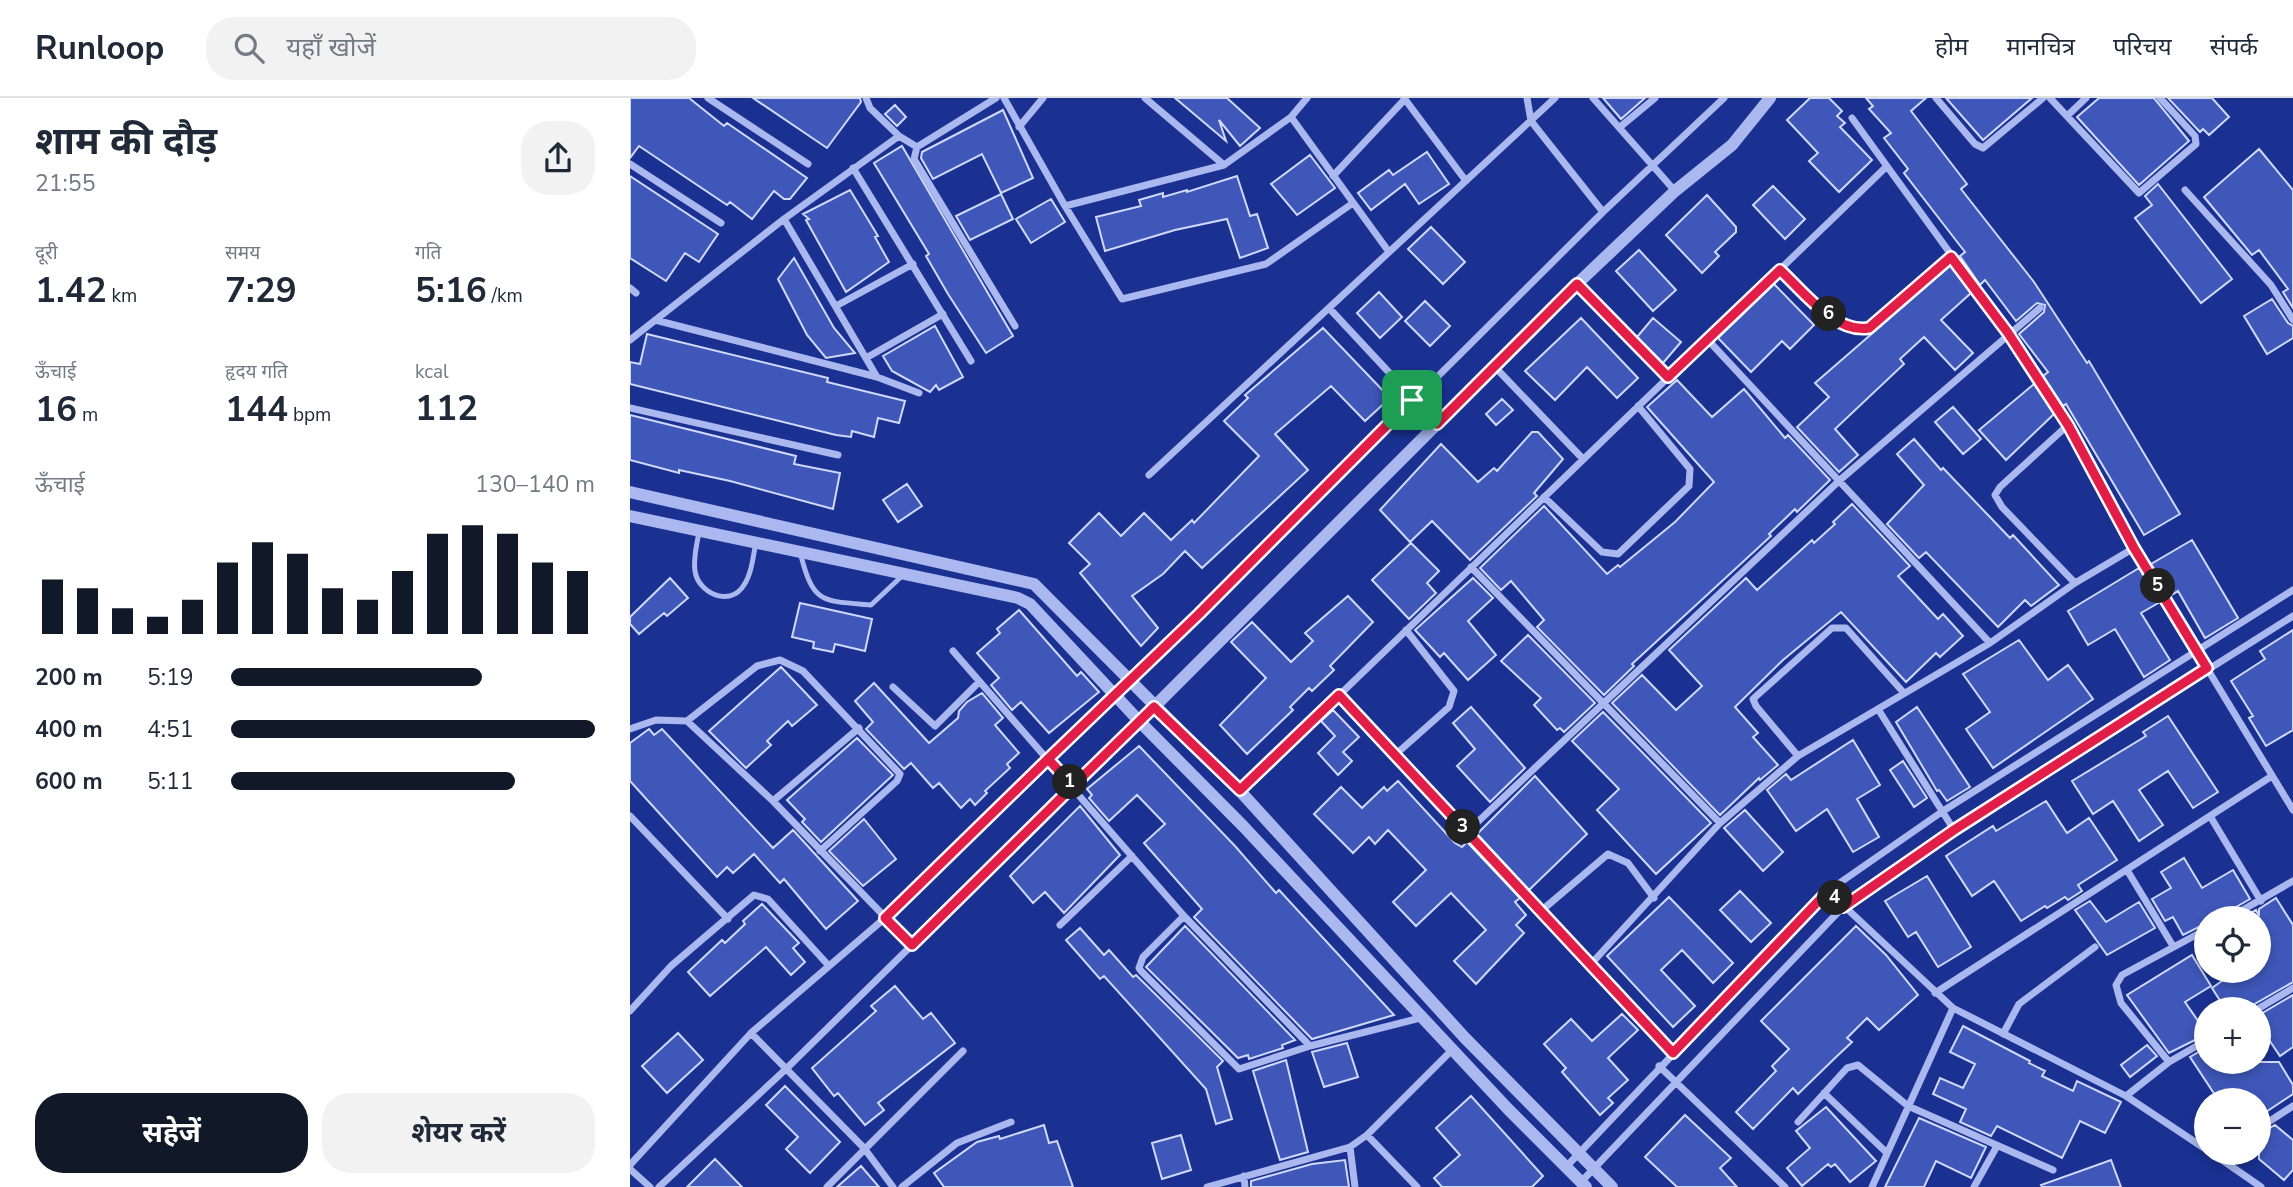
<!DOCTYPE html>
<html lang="hi">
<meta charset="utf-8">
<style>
:root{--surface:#fff;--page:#f2f2f3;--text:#1f2937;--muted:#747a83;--line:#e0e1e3;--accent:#111827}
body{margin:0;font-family:"Nunito Sans","Noto Sans Devanagari",sans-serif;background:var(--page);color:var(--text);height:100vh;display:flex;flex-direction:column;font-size:26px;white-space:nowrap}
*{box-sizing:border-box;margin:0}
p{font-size:23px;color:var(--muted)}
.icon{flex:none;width:38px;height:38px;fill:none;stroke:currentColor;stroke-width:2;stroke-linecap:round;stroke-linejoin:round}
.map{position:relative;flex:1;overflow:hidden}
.details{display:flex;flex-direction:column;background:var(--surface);width:630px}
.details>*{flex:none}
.controls{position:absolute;left:1564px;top:808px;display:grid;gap:14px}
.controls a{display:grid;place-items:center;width:77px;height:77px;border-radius:50%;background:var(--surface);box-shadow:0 4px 10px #0003;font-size:35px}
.pin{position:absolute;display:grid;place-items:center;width:60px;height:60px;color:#fff;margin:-30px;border-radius:14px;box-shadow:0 4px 10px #0006}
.km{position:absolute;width:35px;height:35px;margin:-18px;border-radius:50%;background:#222;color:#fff;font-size:19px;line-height:35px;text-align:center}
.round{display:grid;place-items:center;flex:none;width:74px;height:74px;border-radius:28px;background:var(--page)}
.head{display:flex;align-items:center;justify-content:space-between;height:119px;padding:0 35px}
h1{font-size:38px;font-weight:700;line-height:52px}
.figures{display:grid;grid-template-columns:repeat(3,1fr);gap:10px;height:119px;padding:7px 35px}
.figures div{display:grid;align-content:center}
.figures b{font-size:35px;font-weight:700}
.figures small{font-size:19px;font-weight:400}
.figures p{font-size:19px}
.chart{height:196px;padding:14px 35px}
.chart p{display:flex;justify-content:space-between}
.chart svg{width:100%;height:126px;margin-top:7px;stroke:var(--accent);stroke-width:6}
.cta{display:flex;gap:14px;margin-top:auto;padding:14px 35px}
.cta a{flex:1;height:80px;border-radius:28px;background:var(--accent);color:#fff;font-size:28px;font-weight:700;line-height:80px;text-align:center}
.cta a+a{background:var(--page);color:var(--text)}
ul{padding:0 35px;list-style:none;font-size:23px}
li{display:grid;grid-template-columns:112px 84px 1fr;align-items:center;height:52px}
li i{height:18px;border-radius:9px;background:var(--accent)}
header{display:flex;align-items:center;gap:42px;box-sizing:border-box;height:98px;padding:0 35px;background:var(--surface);border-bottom:2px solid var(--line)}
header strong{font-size:33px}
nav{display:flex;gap:38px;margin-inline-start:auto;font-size:24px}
.search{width:490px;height:63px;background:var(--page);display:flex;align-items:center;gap:18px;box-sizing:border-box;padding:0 24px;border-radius:28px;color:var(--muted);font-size:26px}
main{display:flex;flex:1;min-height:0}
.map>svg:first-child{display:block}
</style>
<header>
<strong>Runloop</strong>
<div class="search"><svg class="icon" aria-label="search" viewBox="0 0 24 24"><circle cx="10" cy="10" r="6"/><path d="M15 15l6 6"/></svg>यहाँ खोजें</div>
<nav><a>होम</a><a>मानचित्र</a><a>परिचय</a><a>संपर्क</a></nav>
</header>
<main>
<section class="details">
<div class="head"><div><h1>शाम की दौड़</h1><p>21:55</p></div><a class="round"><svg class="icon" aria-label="share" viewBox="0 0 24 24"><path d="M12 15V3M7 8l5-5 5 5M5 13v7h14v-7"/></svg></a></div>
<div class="figures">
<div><p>दूरी</p><b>1.42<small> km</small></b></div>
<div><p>समय</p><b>7:29</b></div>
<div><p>गति</p><b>5:16<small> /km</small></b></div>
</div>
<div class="figures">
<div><p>ऊँचाई</p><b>16<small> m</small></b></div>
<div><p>हृदय गति</p><b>144<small> bpm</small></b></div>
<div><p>kcal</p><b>112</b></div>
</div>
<div class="chart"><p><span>ऊँचाई</span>130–140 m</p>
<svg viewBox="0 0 160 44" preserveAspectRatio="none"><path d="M5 44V25M15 44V28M25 44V35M35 44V38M45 44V32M55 44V19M65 44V12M75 44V16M85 44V28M95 44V32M105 44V22M115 44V9M125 44V6M135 44V9M145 44V19M155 44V22"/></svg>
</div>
<ul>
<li><b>200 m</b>5:19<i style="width:69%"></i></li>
<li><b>400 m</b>4:51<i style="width:100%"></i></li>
<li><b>600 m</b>5:11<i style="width:78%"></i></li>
</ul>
<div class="cta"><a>सहेजें</a><a>शेयर करें</a></div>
</section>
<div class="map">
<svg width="1663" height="1089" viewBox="0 0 1663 1089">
<rect width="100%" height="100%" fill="#1a3192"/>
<!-- building -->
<path fill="#3e57b8" stroke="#d0d9fb" stroke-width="2" d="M0 0H59L94 28 97 25 177 80 160 101H154L144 93 122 121 100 104 97 107 9 48 0 60Z
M123 0H230L231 4 197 50Z
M545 0H597L630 30 610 48 589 22 596 43Z
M973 0H1015L991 21Z
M1180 0H1199L1212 13 1207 18 1215 25 1210 29 1242 62 1209 94 1179 63 1188 55 1157 22Z
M1236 0H1296L1281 13 1337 86 1331 91 1404 184 1457 265 1459 263 1550 416 1514 437 1436 306 1433 308 1413 278 1418 274 1389 236 1414 214 1415 207 1407 205 1386 223 1355 182 1350 187 1330 158 1335 154 1328 145 1274 75 1278 71 1254 40 1261 35 1239 11 1243 8Z
M1316 0H1402L1353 42Z
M1469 0H1524L1559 43 1509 87 1447 19Z
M1538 0H1582L1599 19 1579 37 1573 31 1570 34Z
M265 7 276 19 267 28 255 16Z
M373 12 403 80 371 95 352 56 303 81 291 60 292 54Z
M272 48 383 238 356 255 318 196 296 158 299 156 244 65Z
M1629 51 1663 92V210L1653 194 1658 191 1629 152 1622 157 1574 99Z
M797 54 819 86 789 106 775 86 741 112 728 95 759 72 763 77Z
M680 57 705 90 667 117 641 86Z
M0 78 88 136 69 164 55 155 36 183 0 160Z
M607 78 620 118 627 116 638 150 610 160 597 121 545 132 475 153 466 119 511 108 509 102 533 95V99L557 92V94Z
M1528 86 1602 181 1571 205 1505 120 1522 107 1515 98Z
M1143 88 1175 121 1155 141 1123 107Z
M220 92 248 138 245 139 259 164 216 194 176 122 179 121 173 116Z
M371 96 383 121 340 142 326 118Z
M1077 97 1106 129V134L1085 154 1089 158 1072 175 1036 137Z
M421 101 435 124 401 145 386 121Z
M801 129 835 164 813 186 778 151Z
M1009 152 1046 192 1023 213 986 173Z
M164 160 204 230 225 255 196 260 177 237 148 181Z
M1321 167 1341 195 1311 222 1343 255 1325 272 1294 239 1270 261 1274 266 1205 331 1228 357 1209 374 1167 329 1199 299 1185 285Z
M1144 186 1184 227 1160 251 1152 243 1121 274 1088 240Z
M749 194 772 219 750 240 727 215Z
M1642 201 1658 225 1663 228V240L1637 256 1614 218Z
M795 203 820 228 800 248 775 223Z
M951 220 1008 280 987 300 957 269 925 302 895 273Z
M1023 220 1051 244 1033 265 1007 239Z
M305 228 333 279 309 292 306 287 300 294 262 273 253 258Z
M693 230 760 300 735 323 701 288 645 336 678 372 572 470 555 453 533 476 502 498 528 530 511 548 450 475 460 466 439 445 469 415 491 438 514 415 541 442 562 422 564 425 629 358 594 323 618 300 615 297Z
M17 236 198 280 197 284 275 303 269 325 248 320 244 339 222 333 221 339 206 337 0 286V264L10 266Z
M1047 282 1082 319 1114 291 1155 340 1158 337 1200 382 1167 414 1165 411 1139 436 1141 438 1002 566 1004 568 974 597 907 529 914 522 881 483 871 492 850 470 914 408 977 476 988 467 990 469 1045 424 1084 384 1017 309Z
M1404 286 1424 316 1376 362 1349 332Z
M872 301 883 312 866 327 856 316Z
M1323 309 1351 341 1333 356 1305 324Z
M0 317 166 358 164 366 210 375 203 411 100 383 49 372V375L0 362Z
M902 334H908L933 361 904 395 907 398 840 462 802 423 780 444 750 412 811 346 848 384 864 370 867 373Z
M1284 341 1311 372 1313 370 1380 440 1383 437 1429 487 1401 508 1395 502 1368 529 1296 454 1289 460 1257 426 1294 387 1267 356Z
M277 386 292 408 268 424 253 402Z
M1222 406 1280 468 1268 478 1308 521 1313 516 1333 538 1310 559 1306 555 1276 584 1211 514 1153 562 1105 609 1128 635 1123 639 1148 667 1130 682 1129 680 1090 717 982 605 1012 577 1046 612 1072 588 1039 552 1116 480 1127 492 1182 442 1184 445 1205 426 1203 424Z
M1562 442 1608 520 1575 540 1548 493 1540 498 1521 466Z
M781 445 809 473 797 485 806 495 779 521 742 482Z
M1509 470 1530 504 1511 515 1540 562 1514 579 1485 531 1458 547 1438 513Z
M40 480 58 500 37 518 34 515 9 536 0 526V519Z
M843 480 863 500 838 523 866 557 838 582 814 555 810 559 785 532Z
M718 498 743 524 700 568 704 572 682 593 679 590 660 609 663 612 617 656 590 627 636 580 601 544 622 524 661 564 683 543 675 535Z
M170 505 242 521 235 553 205 546 203 554 183 550 184 544 162 539Z
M389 512 447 578 451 574 469 594 419 635 391 604 382 612 361 587 369 580 347 555 370 535 367 531Z
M1663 532V632L1636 648 1619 620 1623 618 1601 583 1635 561 1630 553Z
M898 537 965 605 934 634 930 630 927 632 904 607 911 600 871 563Z
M1389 542 1418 582 1438 567 1463 601 1363 670 1336 631 1360 614 1333 576Z
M151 569 187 607 162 628 158 623 137 643 141 647 116 670 79 633Z
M244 585 299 645 328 620 329 613 337 604 352 595 373 620 365 627 389 655 377 666 380 670 355 693 357 695 345 707 340 701 331 710 309 685 303 690 281 665 274 671 236 631 243 624 225 603Z
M841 609 895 670 860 704 827 668 845 651 823 625Z
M1287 609 1340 689 1317 703 1309 692 1307 693 1266 624Z
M703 612 729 639 713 654 722 663 708 677 688 655 705 638 691 623Z
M973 614 1081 725 1026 776 967 712 989 691 942 643Z
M1538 618 1588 694 1563 710 1538 673 1509 692 1533 727 1509 743 1483 703 1463 716 1442 683 1516 638 1513 634Z
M19 631 24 637 32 631 143 750 163 732 228 803 196 831 154 781 150 785 124 756 103 775 97 769 87 779 0 683V645Z
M227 640 263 677 191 744 172 724 175 721 157 702Z
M1223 642 1250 687 1227 701 1249 739 1223 754 1197 711 1166 733 1137 692 1156 676 1161 682Z
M509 648 605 748 646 795 649 792 764 917 682 941 564 819 572 811 514 745 535 726 507 697 479 723 459 700 462 697 457 691Z
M1273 663 1297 700 1284 709 1260 672Z
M905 678 957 736 899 792 847 736Z
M768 683 825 745 832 749 837 744 890 800 885 804 896 817 886 827 894 835 846 886 824 863 856 832 821 795 786 828 763 804 796 772 758 732 745 746 739 739 723 755 684 716 711 689 732 710 754 689 757 693Z
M1416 703 1437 735 1459 720 1487 762 1448 787 1452 793 1438 802 1435 799 1417 810 1415 808 1391 823 1364 783 1342 798 1316 758 1363 728 1366 733Z
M450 708 490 757 434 815 415 794 403 805 380 778Z
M1115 712 1153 754 1133 773 1094 730Z
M234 721 266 761 233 788 199 753Z
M1554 760 1572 790 1603 772 1620 801 1594 816 1591 821H1577V825L1553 837 1543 819 1535 823 1522 801 1541 790 1531 774Z
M1297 778 1341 849 1308 869 1286 834 1278 839 1255 803Z
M1110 793 1141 825 1121 844 1090 812Z
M1039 799 1103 865 1083 885 1052 852 1031 872 1065 908 1043 929 977 858Z
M1646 800 1663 827V884L1623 907 1620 912H1596L1582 890 1606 873H1629V821H1610L1626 812 1629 818V811Z
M1460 803 1476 824 1509 804 1525 830 1477 857 1445 812Z
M132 806 169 845 163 850 175 864 161 877 136 849 80 898 58 874 92 842 95 845 115 826 113 823Z
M555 828 665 942 652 947 653 950 619 961 618 957 608 960 516 869Z
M1226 828 1256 857 1288 897 1249 932 1237 920 1217 940 1222 944 1205 960 1168 996 1163 990 1123 1031 1106 1014 1146 973 1142 968 1159 951 1131 923Z
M450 830 474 857 479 852 503 879 506 877 593 963 587 969 602 1021 586 1026 576 991 474 878 470 881 436 842Z
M1562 857 1581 888 1555 904 1577 936 1539 955 1497 897Z
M265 888 293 921 301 915 325 945 248 1005 254 1012 235 1027 208 995 204 998 182 970 246 913 241 908Z
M1663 897V949L1650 958 1629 927V917Z
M992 916 1008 932 978 960 998 982 978 1000 983 1005 970 1017 932 974 936 970 914 946 941 921 962 943Z
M1333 928 1400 963 1399 965 1415 973 1412 978 1443 993 1447 983 1491 1004 1475 1035 1450 1023 1432 1060 1367 1028 1361 1038 1330 1024 1336 1011 1303 996 1310 980 1333 990 1345 966 1320 954Z
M48 935 73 962 37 995 12 968Z
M717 945 728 979 694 989 682 954Z
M1517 947 1527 958 1500 979 1491 967Z
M1577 949V964H1649L1663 987V996L1633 1016 1636 1018 1629 1023V1003H1589L1560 959Z
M656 962 678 1054 650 1062 623 973Z
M155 988 210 1044 180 1075 156 1051 168 1039 136 1007Z
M841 998 913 1078 902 1089H812L804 1080 830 1057 806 1030Z
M1196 1009 1246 1063 1220 1084 1205 1066 1201 1069 1198 1066 1172 1088 1157 1070 1180 1050 1166 1033Z
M1055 1017 1101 1060 1090 1070 1107 1089H1047L1015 1059Z
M1289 1020 1356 1049 1341 1080 1306 1063 1294 1089H1255Z
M414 1027 419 1045 427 1043 443 1089H314L304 1075 347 1044 369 1038 370 1041Z
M1645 1027 1663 1042V1072L1654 1082 1629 1061V1036Z
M551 1037 561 1072 532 1081 522 1045Z
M85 1061 112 1089H57Z
M715 1062 719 1089H621V1083L682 1066Z
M1481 1062 1491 1089H1412L1411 1087Z
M231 1068 249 1089H207Z"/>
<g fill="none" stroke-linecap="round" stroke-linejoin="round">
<!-- service -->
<path stroke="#aab8ef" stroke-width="5" d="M69 434C67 446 63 460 65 473 68 495 100 510 114 487 122 475 123 458 126 444
M170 454C183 505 190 503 241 507L272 478"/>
<!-- minor -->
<path stroke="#aab8ef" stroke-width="7" d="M78 0 178 66
M236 0 240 10 269 38
M374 0 435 108 492 201 636 166 723 105
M515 0 594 67
M774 0 836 83
M897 0 901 23 973 114
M963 0 1045 93
M1306 0 1345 46 1353 50 1413 0
M1420 0 1509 95 1566 46 1565 38 1530 0
M1437 18 1456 0
M661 19 759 154
M1222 20 1378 235 1438 327 1504 450 1663 712
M389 29 413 0
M990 29 1025 0
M287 49 284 61 385 228
M0 66 91 125
M223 70 341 263
M703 78 775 1
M1555 92 1641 187 1663 222
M435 108 594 67 661 19 677 0
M154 121 247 279
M1150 172C1173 193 1205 236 1239 230L1321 159
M947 186 1038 279
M0 190 6 195
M206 208 283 166
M699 210 807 326
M25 222 247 279 289 295
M1077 241 1360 545
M0 242 154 121 269 38 287 49 366 0
M236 260 313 216
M864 268 953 361
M0 310 208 357
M1438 327 1370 389 1365 397 1372 409 1445 485
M519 377 925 0
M914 399 972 454 988 456 1059 388 1060 371 1008 308
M841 469 1090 725
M323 553 554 818 680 948 794 919
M263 589 305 628 349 584
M708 597 1043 955
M1248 611 1324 732
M57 623 127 568 150 562 173 573 270 676 267 683 190 753
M0 631 26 622 57 623 143 703 282 847
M765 657 819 609 824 593 776 532
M1168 658 1126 608 1123 601 1202 530H1216L1274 595
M610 693 1255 70
M143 703 229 630
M0 718 98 821
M1580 718 1631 803
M837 734 1210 382 1410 210
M1497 772 1543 848
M1198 793 1323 910 1496 998 1577 1052
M911 813 978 756 998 765 1024 800
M554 818 513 859 509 870 511 873 609 971 680 948
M1597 821 1663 783
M430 827 502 758
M961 866 1090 725 1168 658 1360 545 1445 485 1504 450
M1305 895 1642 678
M1626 912 1663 890
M0 913 41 868 124 797 138 801 199 868
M121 935 234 1050 263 1089
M1373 936 1389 906 1465 849
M1539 964 1491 905 1486 887 1492 877 1577 831
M1029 968 1155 1089
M1194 995 1257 1055
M1496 998 1539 964 1577 942
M1168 1024 1217 970 1228 967 1278 1008 1423 1072
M1629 1030 1663 1008
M737 1037 787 1089
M720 1049 725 1089
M1582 1055 1631 1089
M0 1067 121 935 255 820 569 516 973 114 1094 0
M936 1069 1198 793 1313 713 1663 492
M0 1071 20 1089
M614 1078 615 1089
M951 1084 1213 809 1324 732 1663 518
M29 1089 156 971 524 609
M197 1089 333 953
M272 1089 327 1045 381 1024
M577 1089 720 1049 737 1037 823 951
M1242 1089 1323 910
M1344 1089 1367 1048"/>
<!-- tertiary -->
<path stroke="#aab8ef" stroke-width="12" d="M0 394 404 486 610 693 835 940 982 1089
M0 418 388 500 400 506 510 624 614 729 878 1011 956 1089
M524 609 947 186 1045 93 1102 47 1140 0"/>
</g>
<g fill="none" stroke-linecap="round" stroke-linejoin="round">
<!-- route casing -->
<g stroke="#fff" stroke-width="14">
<path id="route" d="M782 302 569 516 418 661 443 688 282 847 255 820 418 661 443 688 524 609 610 692 709 597 1043 955 1198 793 1213 809 1324 732 1577 570 1504 450 1438 327 1378 235 1321 159 1239 230C1205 236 1173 193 1150 172L1038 279 947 186 807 326 782 302"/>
</g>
<!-- route -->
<use href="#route" stroke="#e11d48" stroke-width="9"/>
</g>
</svg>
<div class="controls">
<a><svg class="icon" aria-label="locate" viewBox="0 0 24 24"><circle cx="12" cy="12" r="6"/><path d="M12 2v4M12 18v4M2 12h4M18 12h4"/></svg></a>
<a>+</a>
<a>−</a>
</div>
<div class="pin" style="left:782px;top:302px;background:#1e9e55"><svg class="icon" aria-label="arrive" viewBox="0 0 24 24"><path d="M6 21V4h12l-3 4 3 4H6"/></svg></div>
<b class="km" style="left:440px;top:684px">1</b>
<b class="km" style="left:833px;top:729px">3</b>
<b class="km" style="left:1205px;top:800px">4</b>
<b class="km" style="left:1528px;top:488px">5</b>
<b class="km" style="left:1199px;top:216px">6</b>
</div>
</main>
